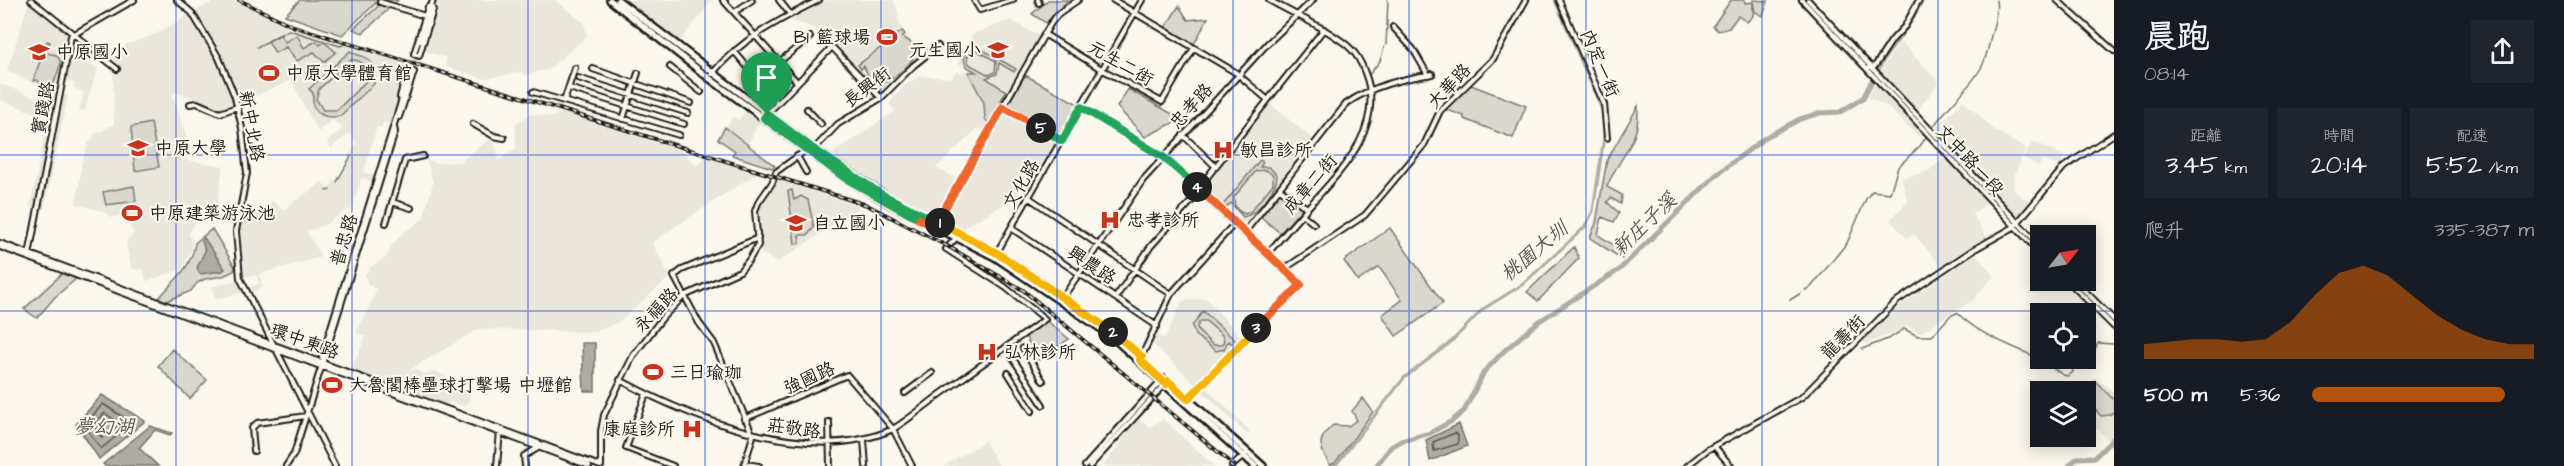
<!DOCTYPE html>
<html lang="zh-TW">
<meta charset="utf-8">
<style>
:root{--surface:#171b24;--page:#20242c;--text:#f1f3f6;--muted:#9ea1a6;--accent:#b45309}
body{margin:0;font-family:"Architects Daughter","LXGW WenKai TC",sans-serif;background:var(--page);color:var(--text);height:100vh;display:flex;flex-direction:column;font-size:22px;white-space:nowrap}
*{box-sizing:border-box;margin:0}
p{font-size:20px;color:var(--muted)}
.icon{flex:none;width:33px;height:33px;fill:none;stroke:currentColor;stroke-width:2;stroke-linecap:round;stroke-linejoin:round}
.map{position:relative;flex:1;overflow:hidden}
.panel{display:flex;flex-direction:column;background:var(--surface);width:450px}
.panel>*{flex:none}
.needle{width:39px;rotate:59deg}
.controls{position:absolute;left:2030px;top:225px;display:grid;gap:12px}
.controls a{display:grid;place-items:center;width:66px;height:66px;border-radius:0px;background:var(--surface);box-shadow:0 3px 15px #0003;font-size:30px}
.pin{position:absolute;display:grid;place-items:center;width:51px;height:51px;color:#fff;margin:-62px -26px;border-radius:50% 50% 50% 0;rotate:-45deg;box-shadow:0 0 6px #0007}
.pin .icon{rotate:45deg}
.km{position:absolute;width:30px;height:30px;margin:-15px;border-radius:50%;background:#222;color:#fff;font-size:16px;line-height:30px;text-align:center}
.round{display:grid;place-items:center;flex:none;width:63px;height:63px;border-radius:0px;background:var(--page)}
.summary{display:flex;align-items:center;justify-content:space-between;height:102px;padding:0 30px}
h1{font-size:33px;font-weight:600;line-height:45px}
.stats{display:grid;grid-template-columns:repeat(3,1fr);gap:9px;height:102px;padding:6px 30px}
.stats div{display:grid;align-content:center;border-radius:0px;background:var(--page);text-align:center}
.stats b{font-size:26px;font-weight:600}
.stats small{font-size:16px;font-weight:400}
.stats p{font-size:16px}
.chart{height:168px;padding:12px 30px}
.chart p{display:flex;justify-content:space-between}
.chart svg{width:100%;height:108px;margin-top:6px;fill:var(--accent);opacity:.7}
ul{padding:0 30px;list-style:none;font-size:20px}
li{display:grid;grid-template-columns:96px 72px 1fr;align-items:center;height:45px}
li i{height:15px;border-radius:8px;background:var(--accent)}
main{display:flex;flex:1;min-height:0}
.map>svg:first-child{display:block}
</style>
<main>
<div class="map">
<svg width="2114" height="466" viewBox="0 0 2114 466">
<rect width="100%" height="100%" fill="#fbf7ec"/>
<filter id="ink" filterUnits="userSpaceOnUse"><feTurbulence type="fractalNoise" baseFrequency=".0167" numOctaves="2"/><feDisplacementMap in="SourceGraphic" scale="12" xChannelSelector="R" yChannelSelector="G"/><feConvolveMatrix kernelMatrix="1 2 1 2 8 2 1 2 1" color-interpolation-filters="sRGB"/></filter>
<g filter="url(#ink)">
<!-- built -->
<path fill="#eae6dc" d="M216 0H233L306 33 409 65 391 125 383 122 382 128 377 127 375 132 364 172 375 176 373 182 361 178 352 210H346L325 225 307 231 321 257 259 274 263 287 250 292 248 288 259 284 256 275 243 277 241 269V220L272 201 283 210 322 182 328 189 345 167 348 157 357 143 350 133 331 148 327 142 343 128 332 119 318 132 291 80 238 104 226 68 194 12Z
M437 0H555L584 23 587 36 549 69 526 75 521 72 483 79 445 66 446 58 426 52 424 49Z
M622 0H712L678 44Z
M826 0H893L897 9 900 25 920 54 881 94 821 31 791 20Z
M29 2 69 33 58 93 68 96 44 210 30 207 48 118 0 100V84L51 103 55 93 7 71Z
M190 14 222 68 234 104 220 111 200 100 176 92 172 94 190 147 179 154 180 159 223 166 215 220 194 223V225L189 234 193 242 192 249 182 269 146 281 144 270 132 269 128 254 126 241 134 234 129 225 131 215 111 217 102 211 76 204 82 163 88 143 92 140 95 133 100 132 114 124 113 67 121 54 119 53 127 43 129 44 158 33Z
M1010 20 1039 36 1006 91 958 63 973 34Z
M1901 42 1939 82 1917 111 1880 70Z
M72 53 78 54 77 60 98 67 84 112 79 110 84 92 74 88 75 83 66 81Z
M956 72H968L984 103 985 119 990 124 985 132 978 128 936 168 958 179 938 215 932 217 900 200 901 199 832 156 837 150 895 111 889 104 904 85 920 76 952 78Z
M1876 82 1924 134 1920 137 1887 107 1868 97Z
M1963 101 1997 132 2026 148 2014 176V191L2031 202 2018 216 1936 128Z
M1269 103 1313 139 1244 228 1238 222 1241 217 1234 211 1231 215 1204 188Z
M747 109 761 119 748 144 726 127 733 117 739 120Z
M563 112 684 152 696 166 704 160 701 156 757 173 652 242 670 277 619 322 595 332 479 329 416 366 402 378 415 369 424 374 435 371 457 383 471 395 465 407 450 402 448 407 396 387 398 383 395 385 352 369 366 336 356 333 377 290 368 285 365 275 372 266 387 257 391 246 403 233 423 219 433 183 426 158 435 163 460 162 493 136 499 160 516 148V123L531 114 553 117Z
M1003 112 1057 142 1035 182 1026 178 1014 199 959 230 944 222V215Z
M2033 141 2064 156 2059 167 2042 159 2039 166 2023 158Z
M1946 157 1988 203 1972 214 1987 238 1942 268 1914 234 1907 238 1890 220 1908 201 1901 178 1927 172Z
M778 179 860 207 777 263 759 251 761 244 756 213 763 198Z
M1976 254 1994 276 1972 301 1919 333 1908 326 1866 344 1863 341 1895 309Z
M239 279 245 292 215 299 212 287Z
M1206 298 1242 338 1200 382 1250 431 1247 434 1151 342 1155 335 1165 338 1182 301Z
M2095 378 2114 392V445L2085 418V392H2082Z
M1139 419 1150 427 1163 419 1214 466H1103L1122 441V437Z
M985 441 999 466H944Z"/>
<!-- green -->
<path fill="#dad7ce" stroke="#7b7a75" stroke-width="1.5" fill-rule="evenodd" d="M300 0H379L342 35 285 15Z
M385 0H398L363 33 353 29Z
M1048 0H1068L1046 23 1032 14Z
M1731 0H1745V3L1753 2V0L1768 1 1763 16 1755 12 1753 2V16L1747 22 1738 16 1729 28 1718 31 1713 26Z
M1179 6 1188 20 1208 18 1194 44 1165 28Z
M890 31 893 37 902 31 905 34 902 37 912 43 915 54C910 67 889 84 875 84L869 78 864 66 861 69 858 65 892 39 884 43 880 38Z
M280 34 285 42 297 35 304 48 316 41 320 45 324 42 336 52 324 62 314 52 297 61 286 47 275 53 268 41Z
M47 41 50 42 46 53 57 55 61 63 54 83 44 87 37 80 33 81Z
M971 43 1016 69 1014 72 999 63 997 74 986 78 1006 91 989 123 985 119 984 103 968 72H976L966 66 964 58 966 52 973 48 969 46ZM976 50 996 61 995 72 989 75 969 64 967 57Z
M350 51C358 58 364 52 374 66V84L340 116C328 119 319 116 313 106V93L309 89ZM351 60C362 60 371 67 368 79L337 110H323L316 99 319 89Z
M1025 75 1078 104 1061 134 1008 104Z
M1471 85 1526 106 1513 138 1464 119V116L1444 109Z
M1128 89 1181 119 1145 137 1117 107Z
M1638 106C1638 112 1638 119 1637 126 1633 148 1614 166 1607 187L1622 195 1621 204 1611 198 1607 202 1619 213 1614 222 1602 217 1598 235 1626 253 1622 259 1590 238 1596 223 1607 160Z
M151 123 159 167 135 171 131 127Z
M725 127 775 166 772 168 732 155 735 151 718 139Z
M1260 160 1263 162 1260 167H1269L1277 175C1277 189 1257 215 1243 217L1231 203 1226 207 1223 205ZM1266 170 1273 175V184L1250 212 1245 214C1236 211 1234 206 1234 197L1256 171Z
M134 186 136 201 106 205 103 192Z
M792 190 794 200 801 196 808 200 814 227 808 235H799L800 243 795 244 788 191Z
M1278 192 1303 208 1280 233 1261 217Z
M1390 228 1443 303 1396 336 1382 315 1402 300 1379 267 1358 281 1344 261Z
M212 229 235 267 234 271 223 276 205 279 197 283 191 291 167 301 159 298C172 282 192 268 195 243Z
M1574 247 1579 258 1538 301 1527 292Z
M64 272 77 278 55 297 37 318 24 309Z
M1203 311 1236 341 1233 344 1228 341 1224 349 1216 351 1196 336 1192 326ZM1200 321H1206L1222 335 1224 340 1222 345H1213L1199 332 1197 327Z
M1047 321 1069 339 1039 360 1025 336Z
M172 349 207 380 190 399 158 366Z
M2095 381 2114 400V411L2110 415 2101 416 2086 400V391L2094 385 2092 383Z
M1363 398 1373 412 1335 463 1330 465C1318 446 1317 439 1333 425L1348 426 1357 420 1352 411Z"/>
<!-- water -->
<path fill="#afaca5" stroke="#74726e" stroke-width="1.5" d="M204 238 225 269 222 271 200 274 197 268 205 251 202 240Z
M582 343H595V391H584Z
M102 395 145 421 99 459 76 424Z
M1459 424 1467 446 1430 461 1426 440Z
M150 426 172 433 170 435 155 430 139 448 158 466H105L103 464Z"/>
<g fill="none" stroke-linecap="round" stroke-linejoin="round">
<!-- shore -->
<path stroke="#575653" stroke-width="1.5" d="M103 404 132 423 101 449 84 425Z
M105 413 120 424 102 438 93 425Z
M1455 433 1458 435V444L1434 451 1433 442Z"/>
<!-- stream -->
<path stroke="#74726e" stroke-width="1.5" d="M1386 45 1388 0
M257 47 289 30 340 46 345 44
M1368 76 1380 61 1384 47
M1931 130C1946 107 1968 91 1981 68 1987 58 1989 43 1992 32 1995 22 1998 11 1996 0
M337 182 351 156
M327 191 330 190
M1805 290 1811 287 1847 243 1866 199 1872 191 1890 193 1898 167 1920 146 1927 136
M1790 300 1801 293
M1862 349 1890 338 1904 329 1918 336H1932L1950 316 1957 313C1982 336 2001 341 2031 355 2042 360 2053 368 2063 375L2068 376 2073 372 2072 365 2075 358
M2085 354 2095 349 2098 343 2114 344"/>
<!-- canal -->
<path stroke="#afaca5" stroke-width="3" d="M1555 0 1603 112
M1335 466 1404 378 1451 342 1483 309 1522 285 1585 227 1593 211 1605 130"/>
<!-- river -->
<path stroke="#afaca5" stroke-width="5" d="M1376 466 1391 447 1401 441 1430 433 1452 421 1464 411 1484 372 1504 351 1538 322 1619 270 1716 175 1766 137 1800 119 1820 113 1840 112 1863 98 1883 59 1910 22 1922 0
M2069 466 2077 458 2095 457 2114 438"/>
<!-- minor-tunnel -->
<path stroke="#dad6cd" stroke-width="4" stroke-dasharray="4 2" stroke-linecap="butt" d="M410 73 416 54"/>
<!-- minor casing -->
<g stroke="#1c1c1c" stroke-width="8">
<path id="minor" d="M31 0 117 69
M177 0 192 13 219 58 235 97 242 128 247 173 236 231 240 278 335 466
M723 0 797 82
M779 0 790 14
M974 0 980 10 1013 0
M1038 0 1039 3
M1113 0 1235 72 1268 100
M1559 0 1604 104 1607 138
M1802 0 2040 253
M1808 0 2040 246
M2057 0 2114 51
M380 2 425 16
M431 6 433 10 419 56 414 54 428 7Z
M735 12 752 0
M1393 27 1413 49 1428 75
M1044 34 1103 70 1162 102 1194 48
M421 40 433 0
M734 51 777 102
M779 62 810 37
M670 67 701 92
M1870 67 1875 66 1892 40 1905 26 1919 0
M593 69 691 103
M712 74C739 40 781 19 819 0
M578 78 688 113
M569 88 684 124
M533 92 679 135
M564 101 575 68
M190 104 197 103 220 113 237 107
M1003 107 1062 141
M1081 107 1163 157 1301 285 1246 338 1188 399
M807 109 821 124
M766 115 832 47 881 98
M399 117 414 72 407 70 400 97
M623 119 638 73
M473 124 494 136 504 138
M1183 135 1216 167
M797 156 806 172
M1280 189 1307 208
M1028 197 1171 294
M392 202 411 208
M1302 214 1314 224
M386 223 405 160 423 156
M936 223 1051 23 1059 13 1078 0
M1011 228 1157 326
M1244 233 1346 104C1371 86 1402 79 1432 74
M0 243 600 466
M0 247 589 466
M996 254 1142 0
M1267 254C1282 237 1296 221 1310 205 1342 170 1386 126 1365 73 1362 64 1356 53 1348 46 1325 27 1295 15 1269 0
M29 255 71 36 134 0
M1284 269 1365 215 1424 145 1440 111 1493 59 1526 0
M2067 280 2114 327
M2074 280 2114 320
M1116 297 1151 246 1198 194 1208 176 1324 29
M1061 300 1143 180 1267 44 1313 0
M1023 348 1043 381
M1012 357 1043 405
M1140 360 1171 294 1235 223
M323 361 322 356 410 73
M1008 373 1032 411
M620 380C694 420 811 466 893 429 911 418 928 403 945 391 978 367 1012 343 1045 319L1005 287 946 249 957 237
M905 393 932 373
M646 394 626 448 673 466
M744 419 847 375 893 429 912 466
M829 422 830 466
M864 440 866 466
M1714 446 1731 466
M254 451 252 428 257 423 306 416
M745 464 759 466
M286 466 294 454 395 132 394 127
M497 466 500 431
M525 466 524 456 538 448
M601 466V431L604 415 633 356 663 317 684 296 740 271 749 260 758 245 755 211 758 203 772 183 776 172 806 150 816 147 838 124 881 98 914 65 938 46
M744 466 753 436 714 343 699 323 674 276 682 270 758 238
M1085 466 1164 378
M1090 466 1168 381
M1232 466 1245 455
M1687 466 1707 450 1802 397 1897 301 1973 250 2014 227 2064 167 2114 134"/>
</g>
<!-- major casing -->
<g stroke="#1c1c1c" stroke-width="10">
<path id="major" d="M610 0 709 78 845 178 888 203 995 257 1109 334 1255 466
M618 0 812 148 889 198 997 253 1112 332 1134 351
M1188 399 1263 466"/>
</g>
<!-- minor -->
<use href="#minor" stroke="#fbf7ec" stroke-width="4"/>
<!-- major -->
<use href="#major" stroke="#fbf7ec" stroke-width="5"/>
<!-- rail casing -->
<g stroke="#1c1c1c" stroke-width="4">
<path id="rail" d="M239 0 293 26 867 205 949 247 1023 290 1235 466"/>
</g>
<!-- rail -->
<use href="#rail" stroke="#fbf7ec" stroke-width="1.5" stroke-dasharray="4.5" stroke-linecap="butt"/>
</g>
</g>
<g fill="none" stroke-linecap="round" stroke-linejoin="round" filter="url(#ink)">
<!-- split-1 casing -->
<g stroke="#fff" stroke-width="12">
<path id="split-1" d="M767 114 812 148 881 194 940 223"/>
</g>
<!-- split-2 casing -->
<g stroke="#fff" stroke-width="12">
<path id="split-2" d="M940 223 997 253 1113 332"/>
</g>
<!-- split-3 casing -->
<g stroke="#fff" stroke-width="12">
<path id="split-3" d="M1113 332 1142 357 1140 360 1166 384 1168 381 1188 399 1256 328"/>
</g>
<!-- split-4 casing -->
<g stroke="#fff" stroke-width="12">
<path id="split-4" d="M1197 187 1301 285 1256 328"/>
</g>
<!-- split-5 casing -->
<g stroke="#fff" stroke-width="12">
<path id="split-5" d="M1041 128 1062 141 1081 107 1163 157 1197 187"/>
</g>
<!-- split-6 casing -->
<g stroke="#fff" stroke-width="12">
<path id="split-6" d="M913 216 933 226 937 222 1003 107 1041 128"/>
</g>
<!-- split-7 casing -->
<g stroke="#fff" stroke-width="12">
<path id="split-7" d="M767 114 764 118 845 178 913 216"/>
</g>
<!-- split-1 -->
<use href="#split-1" stroke="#22a559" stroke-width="8"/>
<!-- split-2 -->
<use href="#split-2" stroke="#f5b400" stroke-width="8"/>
<!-- split-3 -->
<use href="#split-3" stroke="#f5b400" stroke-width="8"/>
<!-- split-4 -->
<use href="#split-4" stroke="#f0652b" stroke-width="8"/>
<!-- split-5 -->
<use href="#split-5" stroke="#22a559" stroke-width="8"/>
<!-- split-6 -->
<use href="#split-6" stroke="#f0652b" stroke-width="8"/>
<!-- split-7 -->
<use href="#split-7" stroke="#22a559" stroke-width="8"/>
</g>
<!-- grid -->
<path fill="none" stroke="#1d4ed8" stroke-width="1.5" stroke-opacity="0.55" d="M176 0V466M352 0V466M528 0V466M705 0V466M881 0V466M1057 0V466M1233 0V466M1409 0V466M1586 0V466M1762 0V466M1938 0V466M0 155H2114M0 311H2114"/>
<!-- icons -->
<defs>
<g id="stadium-bare" transform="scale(1.62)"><path d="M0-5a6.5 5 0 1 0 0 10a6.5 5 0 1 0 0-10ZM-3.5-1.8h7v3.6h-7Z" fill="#c8321e" stroke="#fbf7ec" stroke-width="2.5" paint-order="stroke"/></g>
<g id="school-bare" transform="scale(1.62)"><path d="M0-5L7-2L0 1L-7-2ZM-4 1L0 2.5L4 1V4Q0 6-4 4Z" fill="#c8321e" stroke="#fbf7ec" stroke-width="2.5" paint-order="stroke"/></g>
<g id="university-bare" transform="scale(1.62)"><path d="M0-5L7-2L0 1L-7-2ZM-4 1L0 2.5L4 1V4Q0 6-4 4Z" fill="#c8321e" stroke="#fbf7ec" stroke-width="2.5" paint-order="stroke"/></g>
<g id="hospital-bare" transform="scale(1.62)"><path d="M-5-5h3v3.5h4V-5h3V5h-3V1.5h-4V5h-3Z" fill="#c8321e" stroke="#fbf7ec" stroke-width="2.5" paint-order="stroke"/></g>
</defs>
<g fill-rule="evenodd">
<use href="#stadium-bare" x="887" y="37"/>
<use href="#school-bare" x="998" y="50"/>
<use href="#school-bare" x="39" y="52"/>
<use href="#stadium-bare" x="269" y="73"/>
<use href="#university-bare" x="138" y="148"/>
<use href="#hospital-bare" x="1223" y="150"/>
<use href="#stadium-bare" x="132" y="213"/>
<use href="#hospital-bare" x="1110" y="220"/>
<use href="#school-bare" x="796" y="223"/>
<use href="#hospital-bare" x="987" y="352"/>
<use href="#stadium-bare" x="653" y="372"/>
<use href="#stadium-bare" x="332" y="385"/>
<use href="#hospital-bare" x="692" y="429"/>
</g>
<g text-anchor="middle" stroke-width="4.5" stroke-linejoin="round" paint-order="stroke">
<!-- poi labels -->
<g font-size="18" fill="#1c1c1c" stroke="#fbf7ec" text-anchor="start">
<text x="870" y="43" text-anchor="end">B1 籃球場</text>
<text x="981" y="56" text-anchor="end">元生國小</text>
<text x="56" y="58">中原國小</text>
<text x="286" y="79">中原大學體育館</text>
<text x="155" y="154">中原大學</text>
<text x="1240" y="156">敏昌診所</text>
<text x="149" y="219">中原建築游泳池</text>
<text x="1127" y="226">忠孝診所</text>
<text x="813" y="229">自立國小</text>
<text x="1004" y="358">弘林診所</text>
<text x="670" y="378">三日瑜珈</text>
<text x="349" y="391">大魯閣棒壘球打擊場 中壢館</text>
<text x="675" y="435" text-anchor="end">康庭診所</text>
</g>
<!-- street labels -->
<g font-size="18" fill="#1c1c1c" stroke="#fbf7ec">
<text transform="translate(1121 63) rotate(30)" y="6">元生二街</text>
<text transform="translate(1600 63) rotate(67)" y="6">內定一街</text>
<text transform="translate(1449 86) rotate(-47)" y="6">大華路</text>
<text transform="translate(867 87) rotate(-37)" y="6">長興街</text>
<text transform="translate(1191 106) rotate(-48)" y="6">忠孝路</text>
<text transform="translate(43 108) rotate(-79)" y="6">實踐路</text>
<text transform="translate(252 126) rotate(80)" y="6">新中北路</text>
<text transform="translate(1970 160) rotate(47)" y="6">文中路一段</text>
<text transform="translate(1021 184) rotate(-60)" y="6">文化路</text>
<text transform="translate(1310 184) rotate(-49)" y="6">成章二街</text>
<text transform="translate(344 240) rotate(-73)" y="6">普忠路</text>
<text transform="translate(1092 265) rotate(34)" y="6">興農路</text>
<text transform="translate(656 310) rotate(-46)" y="6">永福路</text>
<text transform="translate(1843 337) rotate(-46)" y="6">龍壽街</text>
<text transform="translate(305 341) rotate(20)" y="6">環中東路</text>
<text transform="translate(809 378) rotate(-24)" y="6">強國路</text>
<text transform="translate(794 428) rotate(8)" y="6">莊敬路</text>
</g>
<!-- water labels -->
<g font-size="20" font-style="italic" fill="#575653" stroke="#fbf7ec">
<text transform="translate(1644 224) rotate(-44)" y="7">新庄子溪</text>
<text transform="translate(1534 251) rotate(-40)" y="7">桃園大圳</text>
<text x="104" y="433">夢幻湖</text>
</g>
</g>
</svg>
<div class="controls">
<a><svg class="needle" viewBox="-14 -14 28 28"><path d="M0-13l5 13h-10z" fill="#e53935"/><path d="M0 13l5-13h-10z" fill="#9ea1a6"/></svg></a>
<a><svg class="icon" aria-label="locate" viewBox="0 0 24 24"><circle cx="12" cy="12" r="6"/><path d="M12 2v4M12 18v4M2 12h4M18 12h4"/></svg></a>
<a><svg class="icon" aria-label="layers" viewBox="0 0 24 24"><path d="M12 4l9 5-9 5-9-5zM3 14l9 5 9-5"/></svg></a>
</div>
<div class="pin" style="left:767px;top:114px;background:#1e9e55"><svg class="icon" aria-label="arrive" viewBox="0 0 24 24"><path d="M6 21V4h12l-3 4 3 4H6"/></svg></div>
<b class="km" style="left:940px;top:223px">1</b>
<b class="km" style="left:1113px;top:332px">2</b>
<b class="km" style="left:1256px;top:328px">3</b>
<b class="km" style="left:1197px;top:187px">4</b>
<b class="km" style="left:1041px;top:128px">5</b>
</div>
<section class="panel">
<div class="summary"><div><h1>晨跑</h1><p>08:14</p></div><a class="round"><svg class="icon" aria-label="share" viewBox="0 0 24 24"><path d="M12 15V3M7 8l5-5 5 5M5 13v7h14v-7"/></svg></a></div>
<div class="stats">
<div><p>距離</p><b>3.45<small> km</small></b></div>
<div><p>時間</p><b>20:14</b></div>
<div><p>配速</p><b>5:52<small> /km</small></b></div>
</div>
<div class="chart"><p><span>爬升</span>335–387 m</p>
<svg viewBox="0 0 160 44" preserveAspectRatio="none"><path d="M0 44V38L10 37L20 36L30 36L40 37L50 36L60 29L70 18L80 9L90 6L100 10L110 18L120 26L130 32L140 36L150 38L160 38V44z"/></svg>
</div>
<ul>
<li><b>500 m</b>5:36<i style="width:87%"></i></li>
</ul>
</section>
</main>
